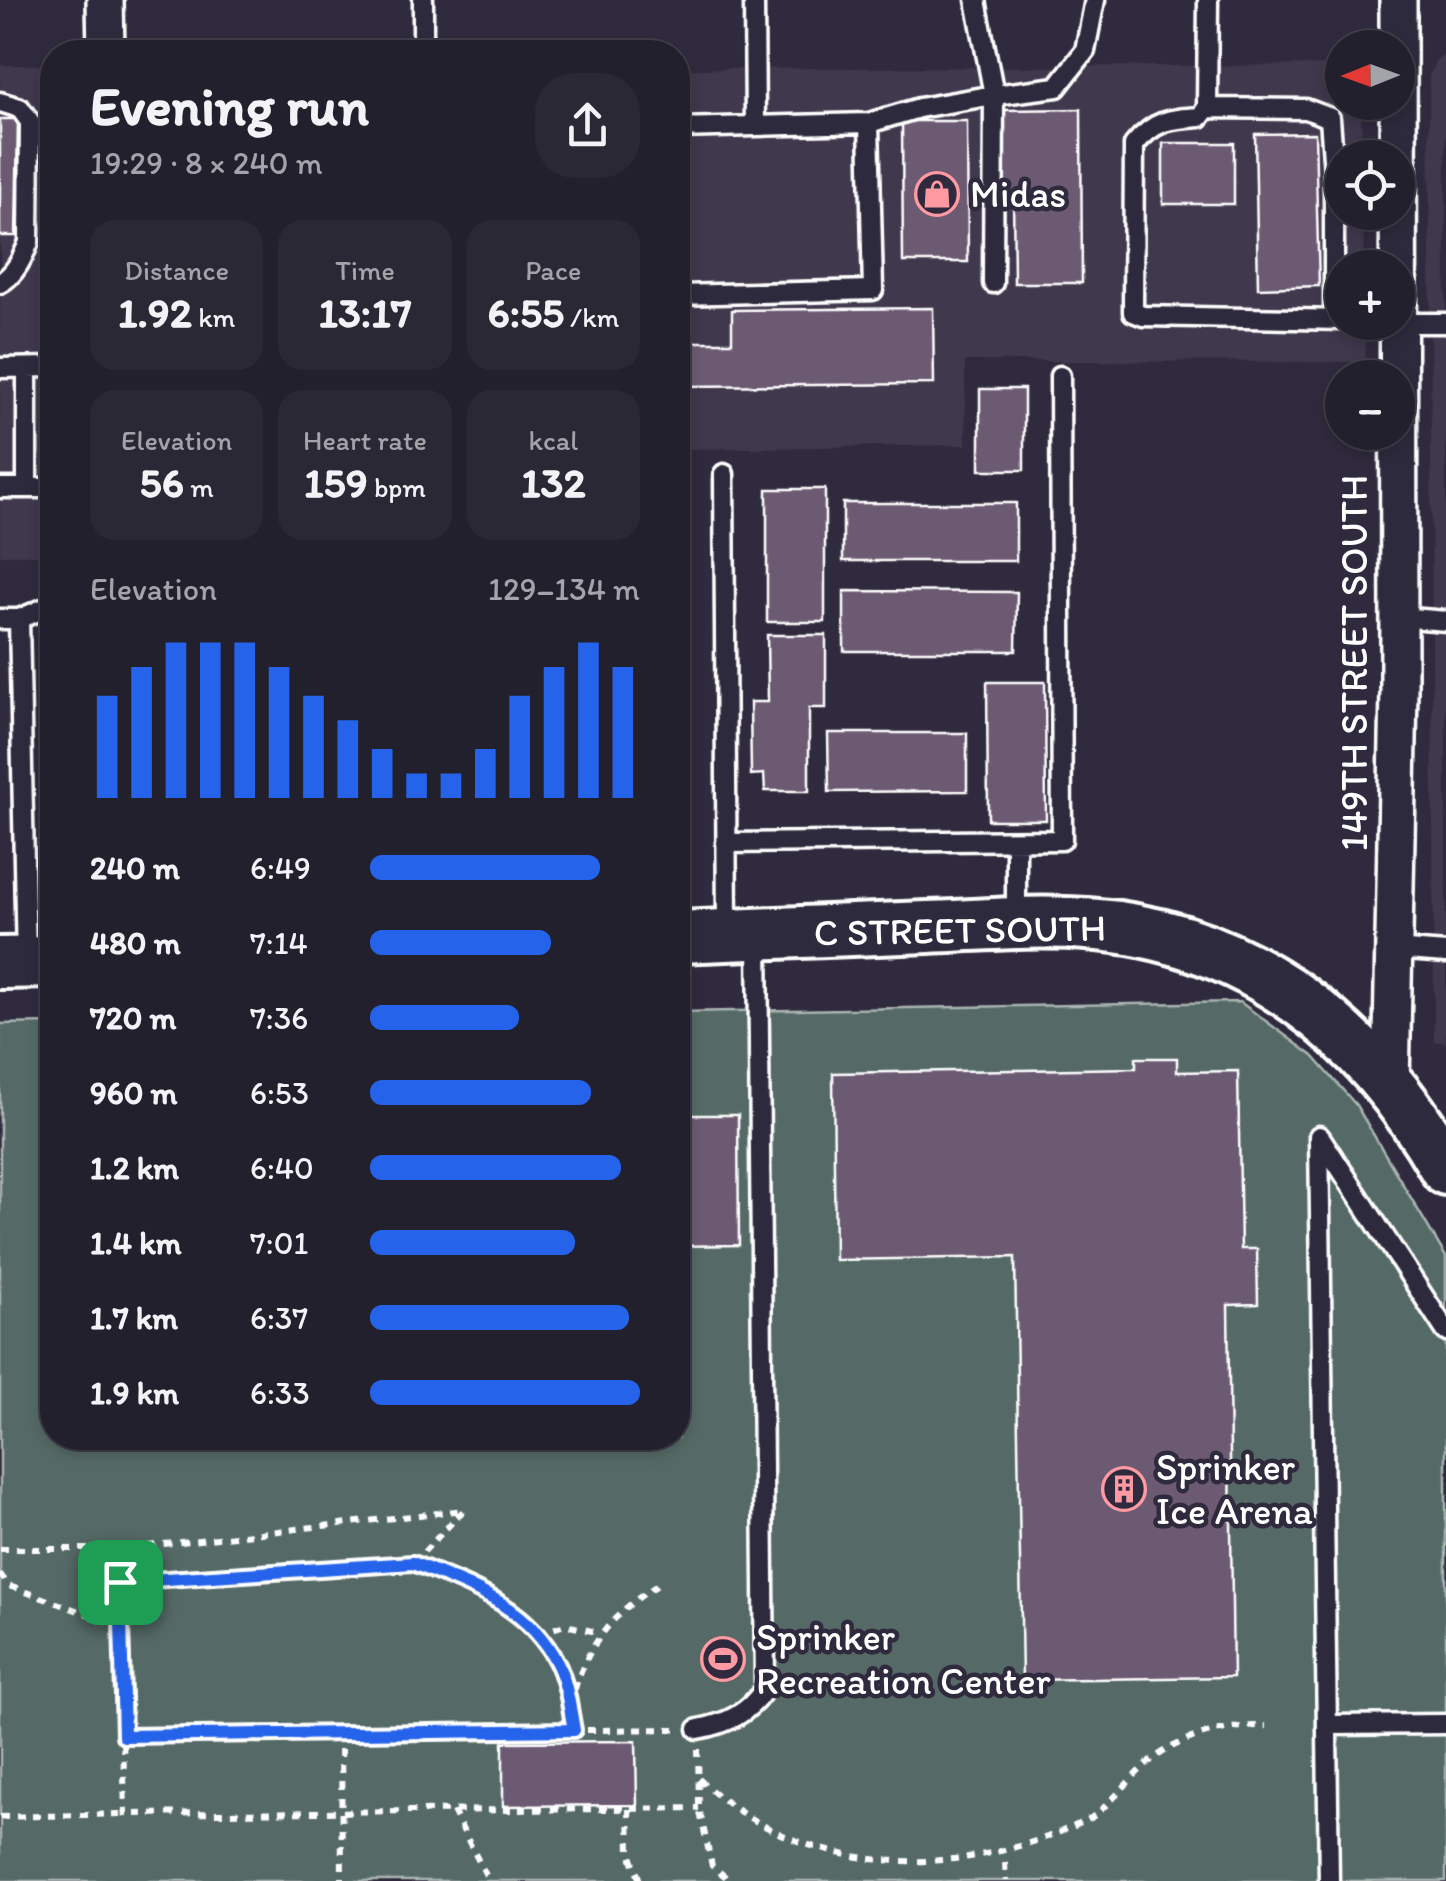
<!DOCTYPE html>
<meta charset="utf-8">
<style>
:root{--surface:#23202e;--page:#2b2836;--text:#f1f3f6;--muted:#a3a3aa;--line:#403e4a;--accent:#2563eb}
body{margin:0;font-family:Itim,sans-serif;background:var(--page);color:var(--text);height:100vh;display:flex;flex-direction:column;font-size:38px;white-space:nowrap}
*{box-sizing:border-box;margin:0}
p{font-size:32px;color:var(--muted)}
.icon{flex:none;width:55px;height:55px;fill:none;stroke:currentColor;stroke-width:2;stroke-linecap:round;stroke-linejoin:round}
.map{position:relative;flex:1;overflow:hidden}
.details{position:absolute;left:40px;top:40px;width:650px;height:1410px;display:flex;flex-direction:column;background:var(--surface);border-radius:40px;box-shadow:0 5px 15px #0003,0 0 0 2px var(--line)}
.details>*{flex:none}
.needle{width:65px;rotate:269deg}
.buttons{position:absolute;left:1325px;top:30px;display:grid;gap:20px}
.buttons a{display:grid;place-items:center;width:90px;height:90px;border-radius:50%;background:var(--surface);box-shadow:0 5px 15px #0003,0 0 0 2px var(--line);font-size:50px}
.pin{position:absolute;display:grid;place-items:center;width:85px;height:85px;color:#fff;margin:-42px;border-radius:20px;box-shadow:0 5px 15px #0006}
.round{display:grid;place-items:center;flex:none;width:105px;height:105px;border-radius:40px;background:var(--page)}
.head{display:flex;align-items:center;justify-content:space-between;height:170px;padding:0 50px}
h1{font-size:55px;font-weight:700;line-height:75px}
.figures{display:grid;grid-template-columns:repeat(3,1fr);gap:15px;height:170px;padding:10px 50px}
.figures div{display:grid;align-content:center;border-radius:25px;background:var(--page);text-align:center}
.figures b{font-size:42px;font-weight:700}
.figures small{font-size:28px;font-weight:400}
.figures p{font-size:28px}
.chart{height:280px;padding:20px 50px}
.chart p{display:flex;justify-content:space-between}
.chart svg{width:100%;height:180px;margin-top:10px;stroke:var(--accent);stroke-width:6}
ul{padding:0 50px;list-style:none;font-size:32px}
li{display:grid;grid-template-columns:160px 120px 1fr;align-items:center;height:75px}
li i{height:25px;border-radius:12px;background:var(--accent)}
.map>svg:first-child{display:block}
</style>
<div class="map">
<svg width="1446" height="1881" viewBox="0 0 1446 1881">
<rect width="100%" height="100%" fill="#2f2a3d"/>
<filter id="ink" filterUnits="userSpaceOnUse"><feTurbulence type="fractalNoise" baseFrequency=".01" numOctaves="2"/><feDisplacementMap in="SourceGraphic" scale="20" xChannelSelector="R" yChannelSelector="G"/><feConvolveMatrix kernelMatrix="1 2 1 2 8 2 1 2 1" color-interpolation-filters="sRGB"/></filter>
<g filter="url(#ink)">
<!-- built -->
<path fill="#41384d" d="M1446 53V1043L1434 1041 1429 76 1436 60Z
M0 65H52V555H0Z
M1342 65V102L1361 103 1362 157 1342 158V212L1363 213 1364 267 1342 268V322L1365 323 1366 362 965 361 966 445 678 449V69Z"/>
<!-- green -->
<path fill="#556b66" stroke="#aab5b2" stroke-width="2.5" d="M1240 1002 1313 1056 1356 1105 1446 1257V1881H0V1024L52 1023V1438H678V1012Z"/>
<!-- building -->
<path fill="#6c5a73" stroke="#fff" stroke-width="2.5" d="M1081 109 1082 283H1014L1013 193H1003L1002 110Z
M0 119H18L16 236H0Z
M902 121H967L968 262H903Z
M1315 133 1319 286 1258 288 1255 134Z
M1163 143H1234V204H1163Z
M933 308 934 384 678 386V342H732V310Z
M980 389H1024V470H980Z
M767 489H825V622H767Z
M843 503H1016V561H843Z
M844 591 1017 592 1016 651H844Z
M767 635H826V708H809V791H765L764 774 751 775 750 702H768Z
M987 682H1045L1046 820H988Z
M828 733H967V791L829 792Z
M1136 1058H1177V1072L1238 1071 1241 1249H1257L1258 1304 1228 1305 1233 1677 1022 1680 1015 1257 835 1260 833 1073 1136 1068Z
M678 1115H738L739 1245 678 1246Z
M636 1741 637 1805 503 1806V1742Z"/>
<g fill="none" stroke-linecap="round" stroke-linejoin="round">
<!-- lane casing -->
<g stroke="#fff" stroke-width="25">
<path id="lane" d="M423 0V52
M754 0 755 126
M1208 0 1207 108 1200 117C1169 119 1155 120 1134 145L1133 312 1143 316 1342 320
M0 102 20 108 30 122 29 242C23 257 15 275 0 283
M1207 108 1306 109 1330 118 1334 172V320
M869 123 919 108 994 95 976 0
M678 128 869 123 873 290 678 295
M993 283 994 95 1057 87 1085 51 1095 0
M1392 323H1446
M0 368 52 367
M27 368V488H52
M724 474 727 929
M0 488H27
M1399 617 1446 621
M0 619H19L52 605
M19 619 26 962
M1016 841V920
M726 843 1062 840 1060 376
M1394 949 1446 953
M1319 1136 1329 1881
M1320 1137 1446 1331
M1327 1725 1446 1724
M698 1729C727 1724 749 1713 765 1688L758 934"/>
</g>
<!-- street casing -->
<g stroke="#fff" stroke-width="42">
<path id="street" d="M105 0 106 52
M1391 1086 1399 690 1398 0"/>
</g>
<!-- secondary casing -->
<g stroke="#fff" stroke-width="58">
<path id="secondary" d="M678 937C761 933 844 930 928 927 981 925 1034 920 1087 924 1249 935 1368 1032 1446 1169
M0 963 52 962"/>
</g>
<!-- path -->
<path stroke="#fff" stroke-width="6" stroke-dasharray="8 8" stroke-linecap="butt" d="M0 1549H120
M413 1563 464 1510 120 1549V1582L413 1563 511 1607 539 1633 559 1666 574 1731
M0 1574 9 1586 121 1626
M120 1582 123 1736
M539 1633 565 1625 601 1633
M571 1705C582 1650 613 1611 661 1583
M675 1729 123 1736 125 1814 699 1808
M341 1733 342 1881
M698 1749 699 1808 712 1866 731 1881
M699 1779C806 1881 965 1881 1091 1818 1110 1804 1124 1786 1140 1770 1174 1738 1220 1725 1266 1726
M629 1809 630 1853 640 1881
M453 1811 489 1881
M0 1817 125 1814
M1005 1863 1006 1881"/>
<!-- lane -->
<use href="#lane" stroke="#2f2a3d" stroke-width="18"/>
<!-- street -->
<use href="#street" stroke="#2f2a3d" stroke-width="35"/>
<!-- secondary -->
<use href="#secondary" stroke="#2f2a3d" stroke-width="50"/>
</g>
</g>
<g fill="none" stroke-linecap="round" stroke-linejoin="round" filter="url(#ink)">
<!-- route casing -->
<g stroke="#fff" stroke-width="20">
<path id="route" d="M413 1563C469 1586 528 1605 557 1663 567 1682 570 1709 574 1730L124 1736 120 1582Z"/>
</g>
<!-- route -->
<use href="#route" stroke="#2563eb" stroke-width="12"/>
</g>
<!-- icons -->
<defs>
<g id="shop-ring" transform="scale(2.25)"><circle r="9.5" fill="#2f2a3d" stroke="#ff9aa2" stroke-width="1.5"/><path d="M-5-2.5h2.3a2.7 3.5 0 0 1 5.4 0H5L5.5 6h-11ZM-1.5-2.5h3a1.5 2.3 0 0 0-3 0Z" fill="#ff9aa2"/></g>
<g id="building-ring" transform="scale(2.25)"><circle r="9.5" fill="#2f2a3d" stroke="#ff9aa2" stroke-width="1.5"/><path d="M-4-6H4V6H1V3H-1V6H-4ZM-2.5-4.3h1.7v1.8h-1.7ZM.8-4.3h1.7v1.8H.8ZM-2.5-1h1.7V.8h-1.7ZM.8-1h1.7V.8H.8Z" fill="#ff9aa2"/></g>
<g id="stadium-ring" transform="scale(2.25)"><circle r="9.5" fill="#2f2a3d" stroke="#ff9aa2" stroke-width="1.5"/><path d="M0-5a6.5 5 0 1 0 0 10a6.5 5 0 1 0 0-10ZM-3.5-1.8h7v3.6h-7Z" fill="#ff9aa2"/></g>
</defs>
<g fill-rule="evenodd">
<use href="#shop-ring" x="937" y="194"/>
<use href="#building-ring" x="1124" y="1489"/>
<use href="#stadium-ring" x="723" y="1659"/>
</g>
<g text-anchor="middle" stroke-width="9" stroke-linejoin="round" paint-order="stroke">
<!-- poi labels -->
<g font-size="38" fill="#fff" stroke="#2f2a3d" text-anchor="start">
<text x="970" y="207">Midas</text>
<text x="1156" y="1480">Sprinker<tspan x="1156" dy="44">Ice Arena</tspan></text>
<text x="756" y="1650">Sprinker<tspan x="756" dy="44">Recreation Center</tspan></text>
</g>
<!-- street labels -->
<g font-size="38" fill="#fff" stroke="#2f2a3d">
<text transform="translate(1354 663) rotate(-90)" y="13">149TH STREET SOUTH</text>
<text transform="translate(960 930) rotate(-1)" y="13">C STREET SOUTH</text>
</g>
</g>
</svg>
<div class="buttons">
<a><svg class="needle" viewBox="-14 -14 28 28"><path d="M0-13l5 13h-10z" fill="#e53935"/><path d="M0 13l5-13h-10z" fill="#a3a3aa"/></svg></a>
<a><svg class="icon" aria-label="locate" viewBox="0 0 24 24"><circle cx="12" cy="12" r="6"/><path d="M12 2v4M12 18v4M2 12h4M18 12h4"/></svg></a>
<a>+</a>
<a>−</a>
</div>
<div class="pin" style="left:120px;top:1582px;background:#1e9e55"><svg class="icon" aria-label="arrive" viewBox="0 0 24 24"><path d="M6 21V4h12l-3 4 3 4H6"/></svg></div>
<section class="details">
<div class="head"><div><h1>Evening run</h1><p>19:29 · 8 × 240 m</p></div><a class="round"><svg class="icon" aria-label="share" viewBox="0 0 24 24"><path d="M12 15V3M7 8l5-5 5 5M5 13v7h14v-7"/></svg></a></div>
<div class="figures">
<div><p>Distance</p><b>1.92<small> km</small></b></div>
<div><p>Time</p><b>13:17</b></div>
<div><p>Pace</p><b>6:55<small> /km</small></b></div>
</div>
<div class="figures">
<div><p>Elevation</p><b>56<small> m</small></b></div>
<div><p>Heart rate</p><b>159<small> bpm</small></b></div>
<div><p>kcal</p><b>132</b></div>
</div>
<div class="chart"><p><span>Elevation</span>129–134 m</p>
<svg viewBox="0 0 160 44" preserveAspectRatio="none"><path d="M5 44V19M15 44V12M25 44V6M35 44V6M45 44V6M55 44V12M65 44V19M75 44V25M85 44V32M95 44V38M105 44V38M115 44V32M125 44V19M135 44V12M145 44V6M155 44V12"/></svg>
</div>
<ul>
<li><b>240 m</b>6:49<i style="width:85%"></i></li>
<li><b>480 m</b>7:14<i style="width:67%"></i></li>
<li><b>720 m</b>7:36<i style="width:55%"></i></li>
<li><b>960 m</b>6:53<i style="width:82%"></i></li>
<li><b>1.2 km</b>6:40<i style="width:93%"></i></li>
<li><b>1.4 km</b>7:01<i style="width:76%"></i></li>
<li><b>1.7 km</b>6:37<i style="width:96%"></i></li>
<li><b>1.9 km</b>6:33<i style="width:100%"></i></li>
</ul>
</section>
</div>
